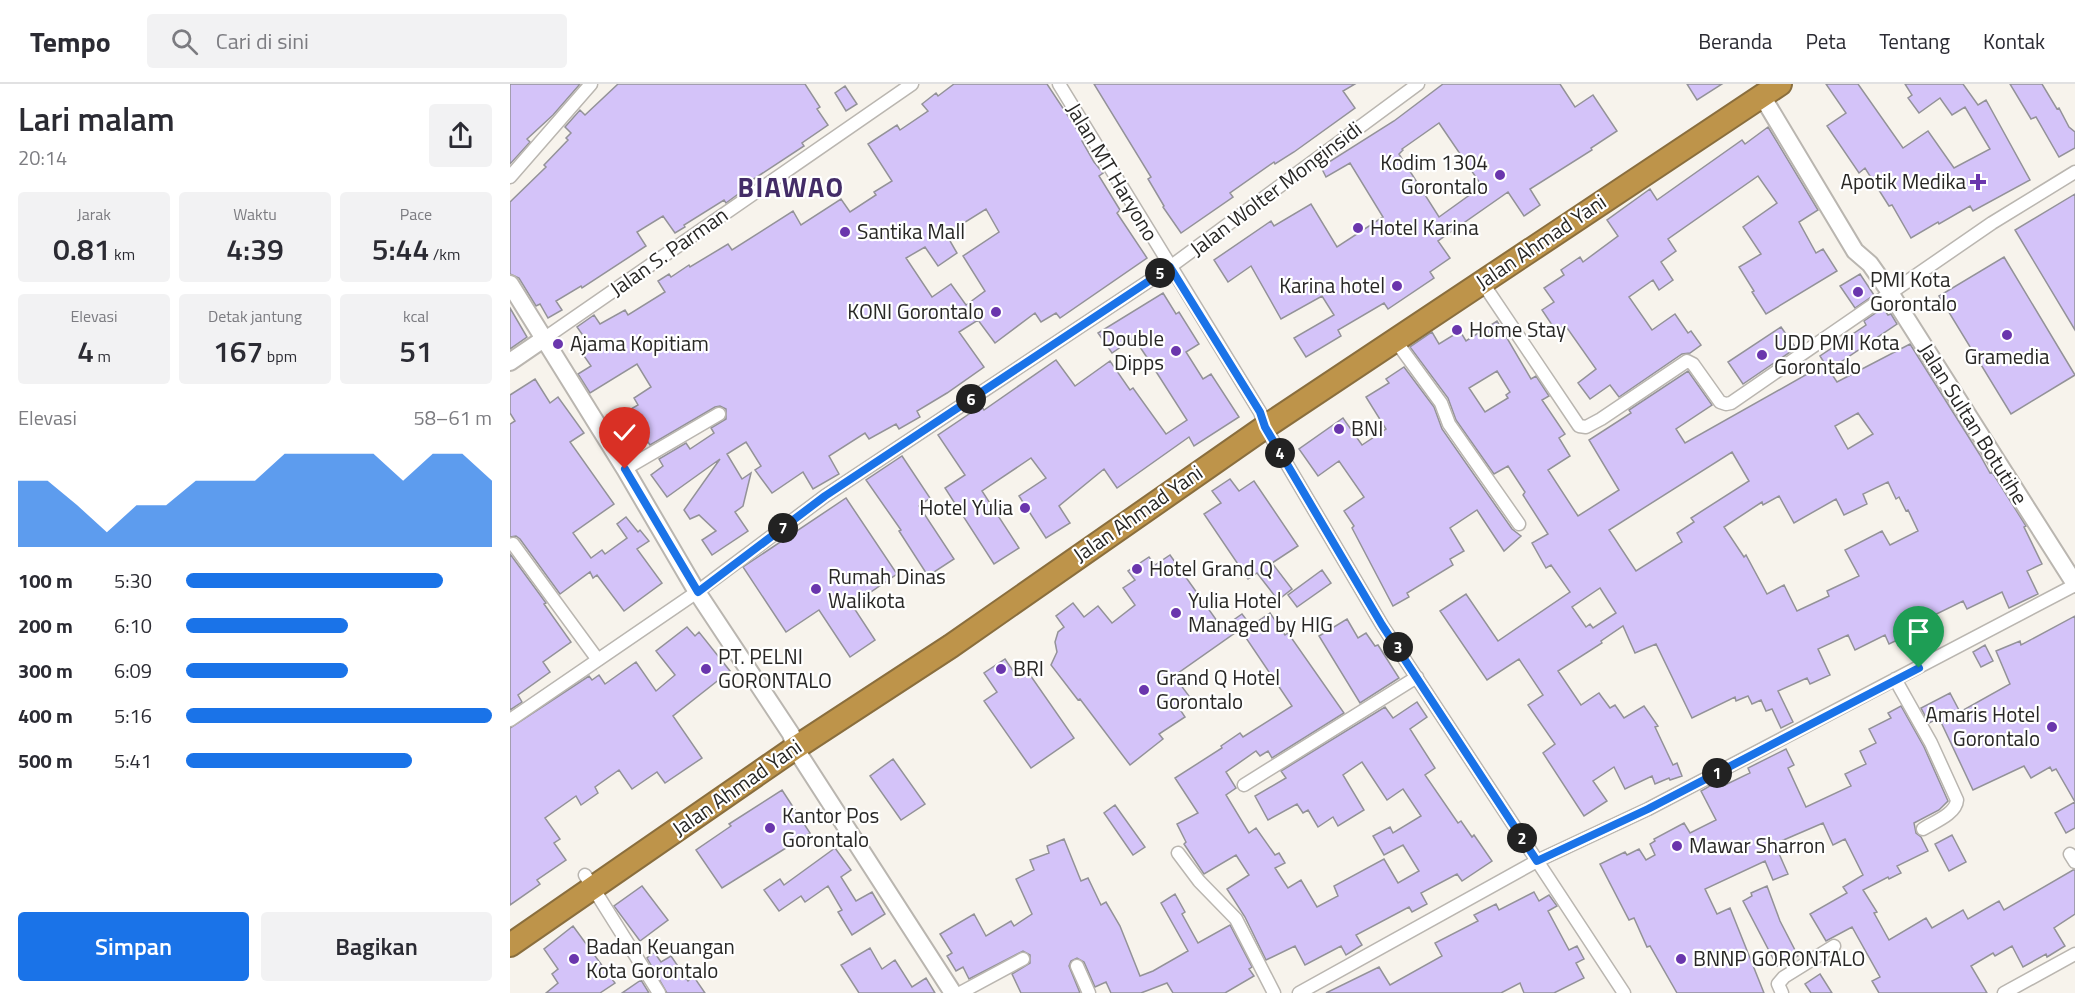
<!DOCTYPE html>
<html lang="id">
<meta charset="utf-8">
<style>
:root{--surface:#fff;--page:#f2f2f3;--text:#2b2b33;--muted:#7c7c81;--line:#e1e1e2;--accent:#1a73e8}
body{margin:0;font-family:"Titillium Web",sans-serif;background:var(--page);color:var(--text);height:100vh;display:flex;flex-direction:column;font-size:22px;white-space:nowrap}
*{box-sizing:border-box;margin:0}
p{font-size:20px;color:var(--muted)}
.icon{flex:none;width:33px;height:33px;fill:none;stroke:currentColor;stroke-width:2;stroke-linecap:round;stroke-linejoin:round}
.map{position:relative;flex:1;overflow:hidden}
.drawer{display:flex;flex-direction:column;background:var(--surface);width:510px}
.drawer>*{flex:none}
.pin{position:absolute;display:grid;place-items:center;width:51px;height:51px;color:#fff;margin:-62px -26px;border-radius:50% 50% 50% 0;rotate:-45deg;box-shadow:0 0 6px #0007}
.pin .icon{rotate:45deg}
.km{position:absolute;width:30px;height:30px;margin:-15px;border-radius:50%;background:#222;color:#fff;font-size:16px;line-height:30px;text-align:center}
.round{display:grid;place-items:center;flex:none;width:63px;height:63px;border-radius:6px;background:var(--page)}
.summary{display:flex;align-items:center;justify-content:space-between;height:102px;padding:0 18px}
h1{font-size:33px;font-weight:600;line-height:45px}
.metrics{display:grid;grid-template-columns:repeat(3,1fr);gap:9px;height:102px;padding:6px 18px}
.metrics div{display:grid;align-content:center;border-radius:6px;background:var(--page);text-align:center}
.metrics b{font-size:30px;font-weight:600}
.metrics small{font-size:16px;font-weight:400}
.metrics p{font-size:16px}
.chart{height:168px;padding:12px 18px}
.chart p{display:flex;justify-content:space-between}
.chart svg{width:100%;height:108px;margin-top:6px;fill:var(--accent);opacity:.7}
.cta{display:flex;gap:12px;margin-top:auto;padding:12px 18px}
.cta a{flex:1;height:69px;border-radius:6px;background:var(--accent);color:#fff;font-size:24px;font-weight:600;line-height:69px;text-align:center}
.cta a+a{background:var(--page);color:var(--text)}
ul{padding:0 18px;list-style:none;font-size:20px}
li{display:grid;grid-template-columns:96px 72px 1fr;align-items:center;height:45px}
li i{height:15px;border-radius:8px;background:var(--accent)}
header{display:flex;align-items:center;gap:36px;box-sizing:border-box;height:84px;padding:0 30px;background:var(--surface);border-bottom:2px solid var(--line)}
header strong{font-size:28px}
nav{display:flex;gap:33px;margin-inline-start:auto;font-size:21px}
.search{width:420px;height:54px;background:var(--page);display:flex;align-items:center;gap:15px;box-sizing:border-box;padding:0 21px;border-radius:6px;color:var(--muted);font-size:22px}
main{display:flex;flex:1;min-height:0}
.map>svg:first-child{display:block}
</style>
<header>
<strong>Tempo</strong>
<div class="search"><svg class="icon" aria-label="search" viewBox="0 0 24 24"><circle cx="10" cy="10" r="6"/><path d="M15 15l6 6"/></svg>Cari di sini</div>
<nav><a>Beranda</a><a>Peta</a><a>Tentang</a><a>Kontak</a></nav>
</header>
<main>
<section class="drawer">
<div class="summary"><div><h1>Lari malam</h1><p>20:14</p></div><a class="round"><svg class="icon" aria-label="share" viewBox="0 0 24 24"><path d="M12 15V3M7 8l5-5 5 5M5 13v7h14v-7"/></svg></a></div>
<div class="metrics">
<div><p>Jarak</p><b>0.81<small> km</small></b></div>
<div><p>Waktu</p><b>4:39</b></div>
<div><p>Pace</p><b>5:44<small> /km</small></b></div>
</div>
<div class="metrics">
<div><p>Elevasi</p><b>4<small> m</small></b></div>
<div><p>Detak jantung</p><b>167<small> bpm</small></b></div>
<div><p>kcal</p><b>51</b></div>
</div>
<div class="chart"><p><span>Elevasi</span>58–61 m</p>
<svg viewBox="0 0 160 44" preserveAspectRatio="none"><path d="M0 44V17L10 17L20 27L30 38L40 27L50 27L60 17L70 17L80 17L90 6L100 6L110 6L120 6L130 17L140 6L150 6L160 17V44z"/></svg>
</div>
<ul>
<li><b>100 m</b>5:30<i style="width:84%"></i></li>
<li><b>200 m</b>6:10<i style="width:53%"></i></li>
<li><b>300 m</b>6:09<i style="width:53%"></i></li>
<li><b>400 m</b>5:16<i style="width:100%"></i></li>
<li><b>500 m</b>5:41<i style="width:74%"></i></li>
</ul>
<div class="cta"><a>Simpan</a><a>Bagikan</a></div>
</section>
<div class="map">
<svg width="1565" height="909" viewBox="0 0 1565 909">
<rect width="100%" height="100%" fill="#f7f3ec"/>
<!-- building -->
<path fill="#d4c3f9" stroke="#939298" stroke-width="1.5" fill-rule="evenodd" d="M0 0H70L43 31 17 55 20 58 0 80Z
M108 0H295L310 23 307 25 318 41 292 59 294 62 233 102 235 105 216 119 214 116 174 141 175 143 165 149 153 132 127 148 136 162 72 204 71 202 46 217 52 226 38 234 30 220 26 222 9 194 0 190V118L36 83 34 81 58 56 56 54 61 49 55 43 70 26 75 31Z
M444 0H537L574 56 572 57 584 78 593 89 589 92 610 126 607 129 637 174 550 234 546 229 531 238 525 229 485 259 468 236 449 248 474 283 437 309 407 327 410 333 389 345 386 340 359 355 355 349 319 372 329 390 303 405 293 388 262 409 245 386 251 382 236 358 217 370 232 395 241 389 233 422 225 428 238 447 202 471 192 456 206 447 189 431 180 435 174 426 210 375 157 413 141 391 153 382 149 375 176 359 180 365 204 349 201 344 216 335V325L210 322 205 323 140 361 138 358 128 364 109 332 128 321 124 314 141 303 127 280 80 309 68 290 81 282 72 269 81 263 67 243 84 231 90 240 115 226 118 231 155 208 148 197 159 190 161 193 179 181 180 183 218 160 222 166 283 127 291 141 331 115 340 128 366 111 364 108 382 97 358 60 387 41 390 46 418 27 412 20 426 9 428 12ZM476 125 489 148 453 172 475 207 456 221 441 200 422 213 396 174 415 163 428 182 447 169 436 150Z
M584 0H845L833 7 845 24 784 68 765 80 764 78 720 109 723 113 671 149 653 123 654 122 638 95 641 93Z
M933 0H1050L1065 23 1083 11 1107 47 1081 64 1082 66 1020 105 1030 121 1014 132 998 108 928 157 940 174 920 188 924 194 878 225 874 219 828 246 831 252 796 273 784 254 824 231 812 212 771 235 741 182 718 198 704 176 761 137 764 142 801 120 827 163 873 133 840 79 816 93 811 83 884 37ZM929 39 972 102 929 133 889 70 893 66 892 65Z
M1177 0H1212L1187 16Z
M1316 0H1348L1393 64 1418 47 1444 84 1480 65 1455 23 1442 31 1430 14 1409 29 1398 14 1402 11 1395 0H1453L1468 21 1476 16 1520 96 1463 127 1460 122 1429 140 1428 138 1401 154 1382 121 1379 122 1355 84 1349 89 1317 42 1336 29Z
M1500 0H1532L1547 25 1549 24 1559 43 1565 48V64L1549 73 1526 33 1521 35Z
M335 2 347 20 336 27 325 9Z
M1258 43 1308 126 1289 138 1306 169 1313 165 1327 187 1256 230 1242 208 1244 207 1229 183 1251 170 1233 143 1267 119 1248 92 1158 155 1166 167 1151 178 1163 196 1149 206 1143 196 1119 213 1142 246 1165 230 1178 249 1181 247 1191 261 1180 269 1172 270 1109 313 1100 301 1080 315 1068 299 1086 285 1055 241 1046 247 1032 226 1044 218 1034 204 1054 191 1051 186 1070 173 1073 178 1108 152 1097 136 1140 105 1147 116 1232 56 1235 60Z
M1565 110V246L1505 146Z
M1494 173 1565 291 1501 330 1429 212Z
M1350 190 1364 211 1345 224 1330 202Z
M653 209 666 230 669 228 689 260 676 268 693 295 701 290 729 333 684 362 679 353 607 404 594 385 549 422 560 439 536 454 509 412 536 394 521 374 472 407 509 464 484 480 435 404 455 391 428 351 471 322 474 326 546 276 565 302 600 277 620 306 623 304 656 350 677 336 638 275 624 254 602 269 588 249Z
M0 224 17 253 0 265Z
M1373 224 1378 231 1381 230 1387 240 1319 286 1327 298 1400 260 1470 371 1480 389 1482 388 1516 442 1514 443 1532 480 1517 487 1528 510 1499 524 1492 508 1457 525 1453 517 1414 536 1417 542 1379 560 1375 551 1345 566 1338 551 1308 565 1320 591 1300 600 1297 594 1268 607 1283 638 1271 644 1262 625 1256 627 1251 616 1242 620 1238 612 1226 617 1225 613 1182 634 1146 560 1125 569 1113 542 1091 557 1092 559 1048 587 1071 621 1089 609 1100 624 1105 621 1114 634 1134 622 1148 642 1145 643 1163 681 1167 679 1172 692 1160 696 1159 694 1145 700 1142 692 1115 705 1104 683 1083 697 1097 717 1074 732 1033 669 1045 660 1018 621 1033 611 1009 575 977 596 930 527 956 510 988 557 1060 508 1041 481 1036 484 1022 459 1038 450 1013 411 1015 408 998 382 984 390 946 336 938 314 900 263 922 248 929 260 950 247 956 257 987 237 1021 295 1026 292 1039 312 1032 316 1055 350 1049 354 1060 372 1038 386 1068 432 1109 406 1079 356 1121 329 1119 326 1178 287 1202 321 1166 345 1175 359 1315 280 1310 272 1356 241 1354 237ZM987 287 1000 308 996 311 998 314 975 328 959 304ZM1348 329 1363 350 1338 365 1325 342ZM1222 368 1239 397 1181 434 1184 438 1167 449 1172 458 1126 487 1099 446ZM1378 398 1386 415 1389 413 1396 427 1398 426 1408 447 1380 461 1372 447 1335 466 1349 492 1317 507 1319 512 1287 527 1274 501 1257 510 1236 471 1234 473 1214 443 1252 418 1253 421 1269 412 1284 439 1326 415 1334 431 1357 420 1353 410ZM1090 504 1106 529 1083 544 1080 540 1076 543 1062 523Z
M1271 243 1286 264 1233 300 1218 278Z
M894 283 924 323 932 345 1002 445 1011 452 994 467 967 426 940 444 954 467 940 475 943 481 897 509 899 513 883 522 842 444 844 442 834 427 854 413 829 377 808 392 789 365 833 334 852 361 876 345 856 313 879 299 876 295Z
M25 295 40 319 48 313 74 349 60 358 104 420 63 449 81 474 92 466 95 470 117 454 107 440 116 433 128 448 130 446 139 457 127 465 152 499 114 527 87 491 83 494 80 488 50 510 10 455 6 452 0 453V340L5 337 0 329V311Z
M392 372 420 414 409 422 444 475 418 492 389 447 391 446 356 396Z
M720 395 729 407 744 397 788 462 762 479 782 505 768 516 747 489 738 495 694 430 711 419 702 407Z
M336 414 387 490 342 521 365 556 340 573 309 526 276 548 233 483Z
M0 470 36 519 34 520 61 558 33 578 40 588 8 611 12 618 0 626Z
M660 471 712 544 732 530 739 539 664 592 679 612 667 621 675 633 649 650 653 655 620 681 570 615 568 616 541 581 547 568 545 558 548 548 554 543 546 532 563 519 574 533 588 522 602 539 625 521 613 504 625 496 618 487 639 473 645 481Z
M812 486 821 499 787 523 778 511Z
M760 529 775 551 778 549 834 629 762 674 758 667 750 672 746 667 716 688 726 704 716 711 739 749 746 744 765 771 769 769 775 779 765 784 778 804 791 796 807 823 828 812 824 802 874 775 888 799 909 787 893 761 874 771 863 752 880 743 883 749 911 732 893 705 877 716 852 678 833 691 854 726 828 742 823 733 808 743 798 726 793 729 787 720 758 736 745 712 776 694 771 687 875 623 883 634 907 618 917 633 900 645 925 684 915 691 948 739 951 737 962 753 964 751 982 777 952 797 947 790 911 809 917 820 902 828 899 823 846 851 852 861 836 871 831 862 795 881 785 862 756 876 735 833 717 805 739 791 726 771 694 790 674 760 676 758 667 740 688 729 665 694 712 664 711 662 730 649 733 653 782 622 732 548Z
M1565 532V744L1556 749 1545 729 1565 718 1546 685 1542 687 1540 683 1521 694 1514 682 1463 706 1429 634 1419 639 1411 624 1440 609 1450 628 1500 600 1486 567 1510 557 1511 561Z
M837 535 848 554 856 549 865 562 868 561 889 594 850 619 809 552Z
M177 543 185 552 189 548 220 587 163 632 192 674 155 699 147 688 122 705 109 686 85 703 88 709 71 721 66 712 35 734 50 755 44 759 56 776 27 796 30 800 0 821V644L79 592 82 596 89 591 95 600 126 578 146 607 165 591 146 567Z
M1475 561 1483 577 1471 583 1463 568Z
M495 575 508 594 518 588 564 654 521 684 474 617 487 608 474 589Z
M1391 622 1414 663 1438 717 1429 726 1404 739 1406 749 1411 753 1418 767 1387 782 1391 789 1379 795 1378 793 1353 806 1367 828 1364 829 1379 856 1416 834 1422 844 1453 826 1458 835 1489 817 1494 826 1563 786H1565V830L1544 844 1555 862 1537 873 1536 870 1513 883 1502 862 1485 872 1483 869 1461 882 1477 909H1369L1362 897 1370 893 1342 843 1316 857 1300 830 1337 809 1333 803 1353 791 1335 755 1323 761 1313 739 1269 758 1272 763 1267 765 1278 790 1263 796 1255 777 1195 805 1207 830 1220 824 1254 909H1167L1140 862 1137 863 1124 834 1119 836 1090 780 1115 768 1117 771 1129 765 1136 776 1145 771 1140 760 1145 757 1144 755 1174 739 1180 749 1206 736 1191 707 1210 696 1213 702 1240 689 1238 684 1276 665 1284 681 1278 684 1296 723 1341 702 1335 690 1356 680 1350 667 1366 659 1359 645 1381 634 1378 629Z
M383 675 415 720 391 736 360 692Z
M272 706 300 749 212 804 186 766 221 742 219 740Z
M605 721 635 763 623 771 594 729Z
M1442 751 1456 778 1439 787 1425 760Z
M554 755 571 797 578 794 591 821 596 818 610 842 630 892 643 887 678 867 651 819 665 810 675 828 672 830 688 859 720 841 742 883 739 885 744 892 715 909H663L657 899 631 909H601L596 898 585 903 574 878 567 874 561 877 559 882 570 909H511L502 890 520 879V871L513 867 459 895 453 883 446 887 437 872 442 869 430 850 464 830 476 852 501 837 504 842 522 830 506 795 524 786 520 776 539 769 537 762Z
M325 764 341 786 331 793 346 817 362 808 375 830 342 851 328 828 332 826 318 802 295 818 291 812 269 827 254 806 270 795 274 801Z
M132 802 158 836 130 857 104 822Z
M1257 802 1270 837 1288 872 1267 882 1233 817 1242 812 1241 809Z
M1024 808 1029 817 1039 811 1047 822 1038 827 1059 866 1067 862 1074 875 1066 879 1074 894 1044 909H1014L1010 899 991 909H816L869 883 880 901 932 872 925 859 968 837 964 831 986 820 989 826Z
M63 842 105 899 90 909H36L48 899 42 890 48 885 34 865Z
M360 864 372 885 385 876 402 903 416 894 425 909H349L331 881Z
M144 868 151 878 161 872 178 897 184 893 195 909H157L137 874Z
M1310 890 1322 909H1301L1295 900Z
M131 896 139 909H112Z"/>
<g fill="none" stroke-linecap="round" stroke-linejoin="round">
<!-- street casing -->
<g stroke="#bab6b0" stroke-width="15">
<path id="street" d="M549 0 750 328 755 343 872 541 1114 909
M0 93 81 0
M972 198 1069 342 1076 343 1091 335 1177 277 1183 280 1210 318 1216 320 1221 319 1482 139 1565 88
M35 254 402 0
M885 256 931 319 939 340 1009 440
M115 385 209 330
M3 460 88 576
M1385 595 1421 659 1447 716C1446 730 1424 738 1413 745
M0 636 187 508 315 412 660 183 908 0
M734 701 907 593
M668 769 689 797 726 835 764 909
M1560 770 1565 778
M75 791 149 909
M567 882 579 909
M450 909 513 875
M789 909 1027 777 1138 725 1565 501
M1272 909 1268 900 1274 893 1324 862
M1494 909 1565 870"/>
</g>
<!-- secondary casing -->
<g stroke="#bab6b0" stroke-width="20">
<path id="secondary" d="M1252 12 1345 167 1360 180 1377 204 1565 500
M0 200 115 385 187 508 281 650 285 664 443 909
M0 278 35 254"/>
</g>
<!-- highway casing -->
<g stroke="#8a6e3d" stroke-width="26">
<path id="highway" d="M0 861 285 664 441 562 755 343 1270 0"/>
</g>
<!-- street -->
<use href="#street" stroke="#fff" stroke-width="12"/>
<!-- secondary -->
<use href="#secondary" stroke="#fff" stroke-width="16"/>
<!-- highway -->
<use href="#highway" stroke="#be944a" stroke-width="22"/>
</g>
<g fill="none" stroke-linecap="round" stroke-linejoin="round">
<!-- route casing -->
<g stroke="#fff" stroke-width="12">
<path id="route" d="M115 385 188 508 315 412 660 183 750 328 755 343 872 541 1027 777 1138 725 1409 584"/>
</g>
<!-- route -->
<use href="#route" stroke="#1a73e8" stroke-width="8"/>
</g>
<!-- markers -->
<g fill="#6a36ad" stroke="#fff" stroke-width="2">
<circle cx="990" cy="91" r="6"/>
<path d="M1465 89h6v6h6v6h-6v6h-6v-6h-6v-6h6z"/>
<circle cx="848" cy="144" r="6"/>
<circle cx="335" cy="148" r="6"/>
<circle cx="887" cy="202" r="6"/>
<circle cx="1348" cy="208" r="6"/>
<circle cx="486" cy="228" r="6"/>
<circle cx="947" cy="246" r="6"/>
<circle cx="1497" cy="251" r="6"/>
<circle cx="48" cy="260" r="6"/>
<circle cx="666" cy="267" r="6"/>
<circle cx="1252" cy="271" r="6"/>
<circle cx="829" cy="345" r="6"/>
<circle cx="515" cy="424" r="6"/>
<circle cx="627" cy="485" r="6"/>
<circle cx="306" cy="505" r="6"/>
<circle cx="666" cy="529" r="6"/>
<circle cx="196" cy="585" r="6"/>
<circle cx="491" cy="585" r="6"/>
<circle cx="634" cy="606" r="6"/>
<circle cx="1542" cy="643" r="6"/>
<circle cx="260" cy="744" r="6"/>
<circle cx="1167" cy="762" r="6"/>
<circle cx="64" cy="875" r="6"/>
<circle cx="1171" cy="875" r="6"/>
</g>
<g text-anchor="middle" stroke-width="4.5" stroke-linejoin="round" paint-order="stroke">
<!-- poi labels -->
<g font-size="21" fill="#282725" stroke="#fff" text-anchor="start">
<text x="978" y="86" text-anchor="end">Kodim 1304<tspan x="978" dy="24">Gorontalo</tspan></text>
<text x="1456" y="105" text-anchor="end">Apotik Medika</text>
<text x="860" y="151">Hotel Karina</text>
<text x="347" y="155">Santika Mall</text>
<text x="1360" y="203">PMI Kota<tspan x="1360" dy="24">Gorontalo</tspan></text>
<text x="875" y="209" text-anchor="end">Karina hotel</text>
<text x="474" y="235" text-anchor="end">KONI Gorontalo</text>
<text x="959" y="253">Home Stay</text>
<text x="654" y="262" text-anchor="end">Double<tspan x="654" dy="24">Dipps</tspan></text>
<text x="1264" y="266">UDD PMI Kota<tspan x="1264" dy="24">Gorontalo</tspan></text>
<text x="60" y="267">Ajama Kopitiam</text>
<text x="1497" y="280" text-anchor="middle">Gramedia</text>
<text x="841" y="352">BNI</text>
<text x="503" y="431" text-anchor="end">Hotel Yulia</text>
<text x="639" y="492">Hotel Grand Q</text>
<text x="318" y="500">Rumah Dinas<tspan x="318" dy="24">Walikota</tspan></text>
<text x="678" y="524">Yulia Hotel<tspan x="678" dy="24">Managed by HIG</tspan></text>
<text x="208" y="580">PT. PELNI<tspan x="208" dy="24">GORONTALO</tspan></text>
<text x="503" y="592">BRI</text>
<text x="646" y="601">Grand Q Hotel<tspan x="646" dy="24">Gorontalo</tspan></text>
<text x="1530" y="638" text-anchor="end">Amaris Hotel<tspan x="1530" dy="24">Gorontalo</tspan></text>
<text x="272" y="739">Kantor Pos<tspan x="272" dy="24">Gorontalo</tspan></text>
<text x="1179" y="769">Mawar Sharron</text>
<text x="76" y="870">Badan Keuangan<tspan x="76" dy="24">Kota Gorontalo</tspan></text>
<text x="1183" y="882">BNNP GORONTALO</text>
</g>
<!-- street labels -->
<g font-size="21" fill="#282725" stroke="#fff">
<text transform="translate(602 88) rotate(59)" y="7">Jalan MT Haryono</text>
<text transform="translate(766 105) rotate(-37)" y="7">Jalan Wolter Monginsidi</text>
<text transform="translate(1031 158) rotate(-34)" y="7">Jalan Ahmad Yani</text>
<text transform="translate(159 168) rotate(-35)" y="7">Jalan S. Parman</text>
<text transform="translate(1463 340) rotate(58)" y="7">Jalan Sultan Botutihe</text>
<text transform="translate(628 430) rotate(-35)" y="7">Jalan Ahmad Yani</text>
<text transform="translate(227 704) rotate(-35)" y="7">Jalan Ahmad Yani</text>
</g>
<!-- district labels -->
<g font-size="27" font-weight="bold" letter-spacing="1.5" fill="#432c67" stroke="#fff">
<text x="281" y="113">BIAWAO</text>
</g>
</g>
</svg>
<div class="pin" style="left:1409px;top:584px;background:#1e9e55"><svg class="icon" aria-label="arrive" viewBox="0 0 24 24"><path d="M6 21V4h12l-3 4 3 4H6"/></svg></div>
<div class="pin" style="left:115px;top:385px;background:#d93025"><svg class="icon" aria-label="check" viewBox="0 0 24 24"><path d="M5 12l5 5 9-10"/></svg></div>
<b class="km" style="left:1207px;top:689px">1</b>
<b class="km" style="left:1012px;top:754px">2</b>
<b class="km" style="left:888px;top:563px">3</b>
<b class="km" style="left:770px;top:369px">4</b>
<b class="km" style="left:650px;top:189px">5</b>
<b class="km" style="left:461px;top:315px">6</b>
<b class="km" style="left:273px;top:444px">7</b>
</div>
</main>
